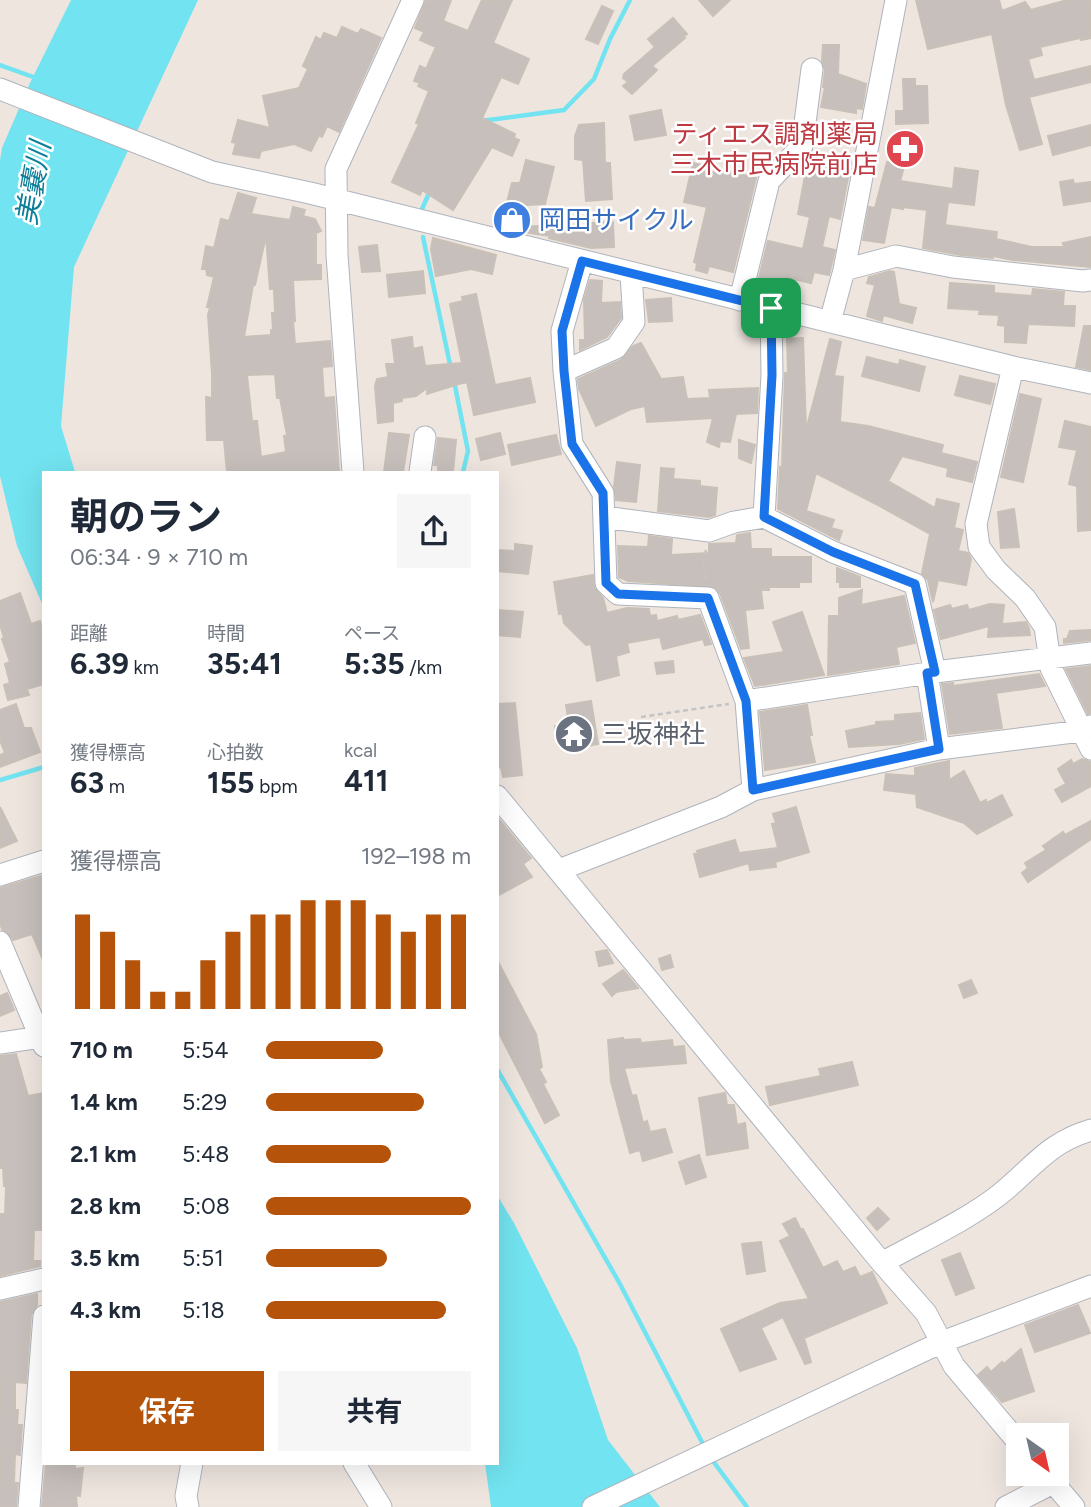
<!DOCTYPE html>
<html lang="ja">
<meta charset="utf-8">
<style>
:root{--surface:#fff;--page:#f6f6f7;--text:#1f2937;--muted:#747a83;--accent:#b45309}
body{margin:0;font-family:Figtree,"Noto Sans JP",sans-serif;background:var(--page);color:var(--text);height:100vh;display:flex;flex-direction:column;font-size:26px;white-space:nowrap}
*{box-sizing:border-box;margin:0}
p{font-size:23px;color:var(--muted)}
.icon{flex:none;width:38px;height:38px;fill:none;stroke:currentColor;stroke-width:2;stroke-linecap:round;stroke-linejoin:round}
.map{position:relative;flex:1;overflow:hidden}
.details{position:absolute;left:42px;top:471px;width:457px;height:994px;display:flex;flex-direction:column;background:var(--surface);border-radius:0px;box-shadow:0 7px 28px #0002}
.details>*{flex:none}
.needle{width:46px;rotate:146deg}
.tools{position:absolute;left:1006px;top:1423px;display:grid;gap:14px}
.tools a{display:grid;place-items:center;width:63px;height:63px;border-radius:0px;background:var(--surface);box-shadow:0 7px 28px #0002;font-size:35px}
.pin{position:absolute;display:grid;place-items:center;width:60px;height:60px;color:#fff;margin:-30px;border-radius:14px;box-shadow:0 4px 10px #0006}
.round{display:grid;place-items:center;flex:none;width:74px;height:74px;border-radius:0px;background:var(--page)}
.headline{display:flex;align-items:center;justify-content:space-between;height:119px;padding:0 28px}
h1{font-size:38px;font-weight:700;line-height:52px}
.metrics{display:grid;grid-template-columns:repeat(3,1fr);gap:10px;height:119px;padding:7px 28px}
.metrics div{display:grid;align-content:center}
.metrics b{font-size:30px;font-weight:700}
.metrics small{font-size:19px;font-weight:400}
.metrics p{font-size:19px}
.chart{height:196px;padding:14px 28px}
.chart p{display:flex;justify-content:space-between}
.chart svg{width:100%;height:126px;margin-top:7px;stroke:var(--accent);stroke-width:6}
.action{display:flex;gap:14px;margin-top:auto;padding:14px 28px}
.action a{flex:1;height:80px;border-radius:0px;background:var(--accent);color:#fff;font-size:28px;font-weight:700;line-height:80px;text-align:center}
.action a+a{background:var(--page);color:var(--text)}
ul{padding:0 28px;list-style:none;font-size:23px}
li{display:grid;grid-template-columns:112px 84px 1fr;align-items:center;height:52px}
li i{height:18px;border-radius:9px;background:var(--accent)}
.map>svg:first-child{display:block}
</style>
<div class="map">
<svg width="1091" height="1507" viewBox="0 0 1091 1507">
<rect width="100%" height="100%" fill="#eee5df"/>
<!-- water -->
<path fill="#72e3f0" d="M71 0H198L74 267 61 426 75 472H44V608L17 546 0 476V160L2 148 30 83Z
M497 1195 514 1223 577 1348 608 1440 660 1507H491L485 1463H497Z"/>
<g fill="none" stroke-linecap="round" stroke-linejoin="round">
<!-- stream -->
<path stroke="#72e3f0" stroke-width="4.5" d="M0 65 39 79
M481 121 564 110 594 79 610 39 630 0
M422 209 430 191
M423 237 451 369
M454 381 468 451 463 472
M0 780 44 767
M497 1069 620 1284 704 1446
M710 1457 747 1507"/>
</g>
<!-- building -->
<path fill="#c6bfbb" stroke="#c9c0b8" stroke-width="2" fill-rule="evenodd" d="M426 0H451L443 21 468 31 482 0H512L493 43 529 59 518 84 501 77 482 118 515 134 514 138 519 140 512 156 492 147 453 210 422 190 420 195 392 182 419 124 416 123 429 91 418 86 420 83 414 81 420 66 426 69 436 47 420 40 424 32 415 28Z
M699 0H730L713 16Z
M916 0H999L1002 11 1025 2 1031 10 1067 0H1091V38L1081 40 1080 38 1040 47 1042 55 1028 59 1034 80 1091 66V82L1029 97 1042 144 1020 150 1006 105 992 34 928 49Z
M602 6 613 11 598 44 586 39Z
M673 18 687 34 683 37 685 38 652 66 657 70 632 94 623 86 628 82 623 78 624 74 655 47 648 39Z
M342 27 358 34 361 29 381 38 339 132 327 126 322 137 319 135 311 151 294 144 261 151 259 158 233 154 236 143 232 142 238 120 270 128 263 96 299 88 308 69 303 66 316 37 321 40 324 33 337 38Z
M823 45H839L838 74 866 84 862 109 856 108V113L821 107 825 87H823L825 70 822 61Z
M903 79H915V86H927L928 123 896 124V111H904Z
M661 110 666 135 635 140 630 116Z
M604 123 605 163H610L612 199 586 201 583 160 575 159V136L579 125Z
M1091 125V145L1053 155 1048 136Z
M812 154 851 162 840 219 829 216 822 247 835 250 829 275 814 272 811 283 793 279 790 294 781 292 780 296 756 290 768 241 803 249 810 217 798 214 808 159Z
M526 160 554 167 545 204 506 206 512 183H520Z
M887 162 904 167 900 181 953 189 955 168 978 171 974 205 948 202 945 225 997 232 996 239 1032 247H1064L1063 243 1091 237V267L1013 260 993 256V258L961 255 923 248 927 210 903 207V209L891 207 884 243 863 240 869 207 875 208Z
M693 163 756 178 733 272 709 266 707 273 696 270 697 263 694 262 707 207 684 202Z
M1073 180 1074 184 1091 182V201L1064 205 1060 182Z
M238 193 256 198 251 214 290 220 293 207 305 210 303 216 315 219 321 231 316 233V265H321V279L293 280 295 321H293L295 344 330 341 332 366 322 367 324 398 334 397 339 472H227L224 440H207L206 397 212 398V374L208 315 210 307H207L214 277 207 275 206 269H202L206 246 214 248 221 219 229 221ZM266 236 270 289H274L275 313H272L273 330H271V335L244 337 253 285H255ZM275 374 277 398H280L287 435 284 436 286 452 261 457 257 421H252L247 375Z
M613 222 614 247 591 248 549 238 550 236 523 232V227L570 224 591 232 590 223Z
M433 238 496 255 492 274 471 269 436 276 431 249Z
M377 245 380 271 362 272 359 247Z
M423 271 425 293 389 297 387 275Z
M890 271 894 272 899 304 916 308 912 323 883 315 882 321 867 316 875 285 867 283 869 277Z
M590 280 602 281 601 303 620 302 621 318 607 337 580 350V340H585L584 300Z
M950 283 994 286V293L1032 296 1033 289 1064 292 1063 306H1075L1074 326 1028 324 1026 343 1005 342V326L998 325 999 315 979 314 980 310 948 308Z
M476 294 495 385 530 378 535 402 474 415 467 382 463 383 462 379V383L427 394V388L416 396 402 398V401L393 403V421L378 423 375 386 377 379 388 377 386 364H395L392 340 412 337 413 349 422 347 425 366 462 363 450 304 463 301 462 297Z
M671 298 672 321 649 322 646 300Z
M1084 326H1091V370L1076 367Z
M803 338 806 430 830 339 841 342 834 376 843 377 840 422 868 426 943 445 941 453 977 462 972 482 947 476 948 468 902 456 888 481 935 508 937 499 959 504 954 528 963 530 958 551 968 553 971 559 966 585 938 580 933 602 928 580 922 573 930 534 876 504 816 473 806 511 834 520 831 528 842 531 839 540 778 509 780 467H782L785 373H788L787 339Z
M641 343 661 379 683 377 687 399 710 398 709 390 758 388 757 413 736 414 730 442 720 441 719 447 707 442 713 418 647 422 645 406 631 409 596 426 579 389 578 379 621 360 633 346Z
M867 357 899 365 900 360 925 367 919 391 862 376Z
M960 376 995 384 990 404 955 395Z
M1020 394 1041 399 1023 482 1001 477Z
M1065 421 1091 427V530L1078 531 1077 486 1069 484 1077 450 1059 447Z
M389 433 409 435 403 472H384Z
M500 433 505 454 481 460 476 439Z
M556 435 561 454 512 465 508 445Z
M438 438 456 440 453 472 438 471V465H434Z
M739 440 755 445 751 463 739 458Z
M617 462 640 465 636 502 616 500 614 486Z
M661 468 674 469 673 479 700 481V486L717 488 715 515 709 517 658 511Z
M1014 509 1019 547 1001 548 998 512Z
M750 533 751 549H771V557H811V582H799V587H769V590H761L763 608 745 610 749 648 741 649 720 593 715 587 628 581 619 577 618 546 648 547 649 536 672 539 671 555 709 553V544L736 543 737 535Z
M515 544 532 546 528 574 497 571V550L515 551Z
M837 568 860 577V587H840V582H837Z
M593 575 594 588 603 598 607 613 627 608 649 609 650 616 656 615 657 621 677 616 678 620 700 615 711 644 705 645 703 639 663 649 660 637 627 643 629 652 616 656 619 675 597 681 591 644 586 645 564 623 562 613 559 614 554 582Z
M862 590 861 605 904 596 915 643 896 647 899 664 828 675 829 616H839V598Z
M20 593 31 624 40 621 44 635V684L27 689 29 695 8 700 4 685 10 683 5 664 10 662 2 639 4 638 0 624V601Z
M990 604 1004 605 1002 624 1026 622 1029 628 1030 635 988 637 989 626 941 639 934 610 950 605 952 609 967 605 969 610Z
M497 610 523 612 520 637 497 635Z
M802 612 824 675 755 686 744 658 784 652 773 622Z
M1091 630V640L1064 643V639H1067L1070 631Z
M673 661 674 672 657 674 655 663Z
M1091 666V713L1088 714 1066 669Z
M1039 674 1045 686 996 693 1002 728 950 734 942 684 953 683V686Z
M591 701 598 744 582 747V743L576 744 575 738 557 741 555 726 569 724 566 705Z
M515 703 522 775 503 777 501 767 497 768V704Z
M16 704 24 728H31L40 752 0 767V755L5 753 0 740V710Z
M807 705 812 735H809L815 762 765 770 760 712Z
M920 713 924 739 899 744 849 747 846 731 876 725V722L895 721V715Z
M1082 759 1091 762V786L1062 802 1055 790 1066 784 1058 769 1071 760 1073 764Z
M949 761V780L964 771 980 803 986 800 987 803 1002 795 1012 815 977 834 964 823 917 807 916 794 884 790 886 774 915 776V768Z
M0 807 17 841 0 848Z
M796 807 809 852 775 862 776 867 750 870 749 863 700 877 694 854 698 853 697 851 735 840 739 853 778 848 772 824 776 823 773 814Z
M497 817 531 858 523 864 532 877 497 896Z
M1091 821V839L1028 882 1022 873 1028 868 1025 863 1046 850 1043 846 1063 832 1065 835Z
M44 875V962L32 934 13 940 8 932 2 929 0 923V888Z
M607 950 613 963 599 966 596 952Z
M670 955 673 967 662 970 659 959Z
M497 960 536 1034 542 1067 539 1069 546 1082 543 1084 559 1115 545 1123 497 1029Z
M623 970 638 988 616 992 612 996 603 984Z
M971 980 977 993 964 998 959 985Z
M7 993 14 1010 0 1016V996Z
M623 1038V1040L640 1039 641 1043 672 1040 673 1047 684 1046 686 1063 624 1068 632 1096 636 1095 643 1123 647 1121 650 1132 665 1129 672 1152 643 1161 640 1150 630 1153 611 1081 608 1040Z
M16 1054 28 1096 44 1093 43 1230H34L33 1261H40V1266L0 1276V1214H5L6 1186H4L3 1168H0V1056Z
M852 1062 858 1085 770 1105 766 1087 821 1076 819 1069Z
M725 1093 727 1105H734L737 1125 745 1123 748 1148 707 1155 699 1098Z
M699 1155 706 1177 686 1184 679 1162Z
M878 1208 889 1219 877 1230 867 1218Z
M795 1218 801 1230 803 1229 823 1268 837 1261 843 1272 855 1267 860 1277 872 1272 887 1303 804 1338 811 1362 805 1364 783 1317 761 1328 776 1359 740 1371 721 1329 780 1303 809 1299 780 1241 790 1236 783 1224Z
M761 1242 765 1271 747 1274 742 1244Z
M960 1253 974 1288 956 1295 942 1260Z
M37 1294V1305L31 1315 26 1383 15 1382V1410H18L17 1425H22L20 1455 15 1454 14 1483H18L16 1507H0V1302Z
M1078 1305 1090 1333 1035 1352 1025 1325Z
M1021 1349 1034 1391 1002 1402 978 1375 987 1367 991 1372 1002 1362 1004 1364Z
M1057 1442 1068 1469V1479L1057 1467Z
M46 1463H75V1469L83 1468 80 1496 76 1495 77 1507H42Z"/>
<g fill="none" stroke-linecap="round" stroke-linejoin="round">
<!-- minor casing -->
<g stroke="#afb4bc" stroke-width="23">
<path id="minor" d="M0 89 212 172 310 193 1013 367 1091 383
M582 261 562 331 564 371 572 444 603 493 606 583 618 594 708 598 746 701 753 790
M844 270 896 256 953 267 1083 281 1091 280
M740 300 769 181 802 146 812 69
M771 308 772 375 764 517 833 552 915 584 935 672
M830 322 844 270 896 0
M1013 367 976 524 979 547 996 570 1025 598 1045 627 1051 668 1091 749
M564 371 616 348 634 322 631 273
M353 472 337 255 336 169 413 0
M420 472 425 437
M604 517 709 531 734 522 764 517
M927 673 939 749
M746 701 935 672 1091 653
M497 796 882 1263 926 1313 954 1366 1018 1442
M559 870 721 807 753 790 939 749 1081 731 1091 726
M0 875 44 861
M0 942 44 1046
M0 1043 41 1037
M882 1263C921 1241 964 1222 999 1195 1033 1168 1047 1143 1091 1130
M0 1289 44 1279
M354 1463 381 1507
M1046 1474 1074 1507
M29 1507 44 1316
M188 1507 186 1496 192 1463
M593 1507 942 1342 1091 1286
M1006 1507 1053 1483"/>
</g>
<!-- path -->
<path stroke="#c4c4c4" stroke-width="2.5" stroke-dasharray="5 3.5" stroke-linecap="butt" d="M706 550 703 563 706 581
M641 717 729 704"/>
<!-- minor -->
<use href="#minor" stroke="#fff" stroke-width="21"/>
</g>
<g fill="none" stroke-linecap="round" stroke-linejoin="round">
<!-- route casing -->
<g stroke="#fff" stroke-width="14">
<path id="route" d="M582 261 771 308 772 375 764 517 833 552 915 584 935 672 927 673 939 749 753 790 746 701 708 598 618 594 606 583 603 493 572 444 564 371 562 331Z"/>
</g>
<!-- route -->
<use href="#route" stroke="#1a73e8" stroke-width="9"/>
</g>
<!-- icons -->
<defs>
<g id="pharmacy-disc" transform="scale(2.0125)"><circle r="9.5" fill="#e0444e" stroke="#fff"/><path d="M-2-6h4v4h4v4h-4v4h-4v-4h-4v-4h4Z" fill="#fff"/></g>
<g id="shop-disc" transform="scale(2.0125)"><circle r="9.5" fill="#3f7fe0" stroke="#fff"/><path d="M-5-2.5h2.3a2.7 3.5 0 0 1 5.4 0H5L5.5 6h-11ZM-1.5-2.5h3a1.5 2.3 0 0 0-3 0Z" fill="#fff"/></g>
<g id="temple-disc" transform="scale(2.0125)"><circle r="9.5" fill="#6b7280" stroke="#fff"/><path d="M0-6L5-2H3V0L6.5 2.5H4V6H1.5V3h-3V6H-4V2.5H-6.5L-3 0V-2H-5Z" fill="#fff"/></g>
</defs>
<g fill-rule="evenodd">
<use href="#pharmacy-disc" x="905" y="149"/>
<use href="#shop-disc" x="512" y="220"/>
<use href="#temple-disc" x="574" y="734"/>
</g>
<g text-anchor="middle" stroke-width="5" stroke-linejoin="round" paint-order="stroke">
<!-- health labels -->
<g font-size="26" fill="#be3a42" stroke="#fff" text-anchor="end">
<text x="878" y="143">ティエス調剤薬局<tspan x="878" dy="30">三木市民病院前店</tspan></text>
</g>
<!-- shop labels -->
<g font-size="26" fill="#366cbe" stroke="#fff" text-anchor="start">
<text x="539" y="229">岡田サイクル</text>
</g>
<!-- worship labels -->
<g font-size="26" fill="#5b616d" stroke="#fff" text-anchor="start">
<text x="601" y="743">三坂神社</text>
</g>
<!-- water labels -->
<g font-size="28" font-style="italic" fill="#0d7f98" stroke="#fff">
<text transform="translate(33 183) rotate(-80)" y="10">美嚢川</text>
</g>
</g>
</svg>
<div class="tools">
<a><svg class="needle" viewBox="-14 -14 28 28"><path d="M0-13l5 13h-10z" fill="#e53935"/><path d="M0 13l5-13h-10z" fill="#747a83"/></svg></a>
</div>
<div class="pin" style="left:771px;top:308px;background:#1e9e55"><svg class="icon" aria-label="arrive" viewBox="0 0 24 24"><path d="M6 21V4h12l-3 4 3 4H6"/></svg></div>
<section class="details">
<div class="headline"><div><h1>朝のラン</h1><p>06:34 · 9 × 710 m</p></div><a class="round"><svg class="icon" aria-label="share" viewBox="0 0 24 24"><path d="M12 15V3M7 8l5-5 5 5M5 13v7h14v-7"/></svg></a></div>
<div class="metrics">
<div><p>距離</p><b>6.39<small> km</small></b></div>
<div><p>時間</p><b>35:41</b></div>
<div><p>ペース</p><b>5:35<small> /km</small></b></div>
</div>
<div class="metrics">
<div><p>獲得標高</p><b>63<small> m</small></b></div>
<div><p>心拍数</p><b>155<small> bpm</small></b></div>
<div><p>kcal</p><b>411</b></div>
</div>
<div class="chart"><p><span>獲得標高</span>192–198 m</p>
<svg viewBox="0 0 160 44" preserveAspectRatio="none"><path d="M5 44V11M15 44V17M25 44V27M35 44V38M45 44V38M55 44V27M65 44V17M75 44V11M85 44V11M95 44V6M105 44V6M115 44V6M125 44V11M135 44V17M145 44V11M155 44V11"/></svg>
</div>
<ul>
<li><b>710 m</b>5:54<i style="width:57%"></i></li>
<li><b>1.4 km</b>5:29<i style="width:77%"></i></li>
<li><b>2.1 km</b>5:48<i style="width:61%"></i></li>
<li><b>2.8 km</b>5:08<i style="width:100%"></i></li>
<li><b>3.5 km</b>5:51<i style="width:59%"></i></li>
<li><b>4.3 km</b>5:18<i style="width:88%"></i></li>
</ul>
<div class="action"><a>保存</a><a>共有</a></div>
</section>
</div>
